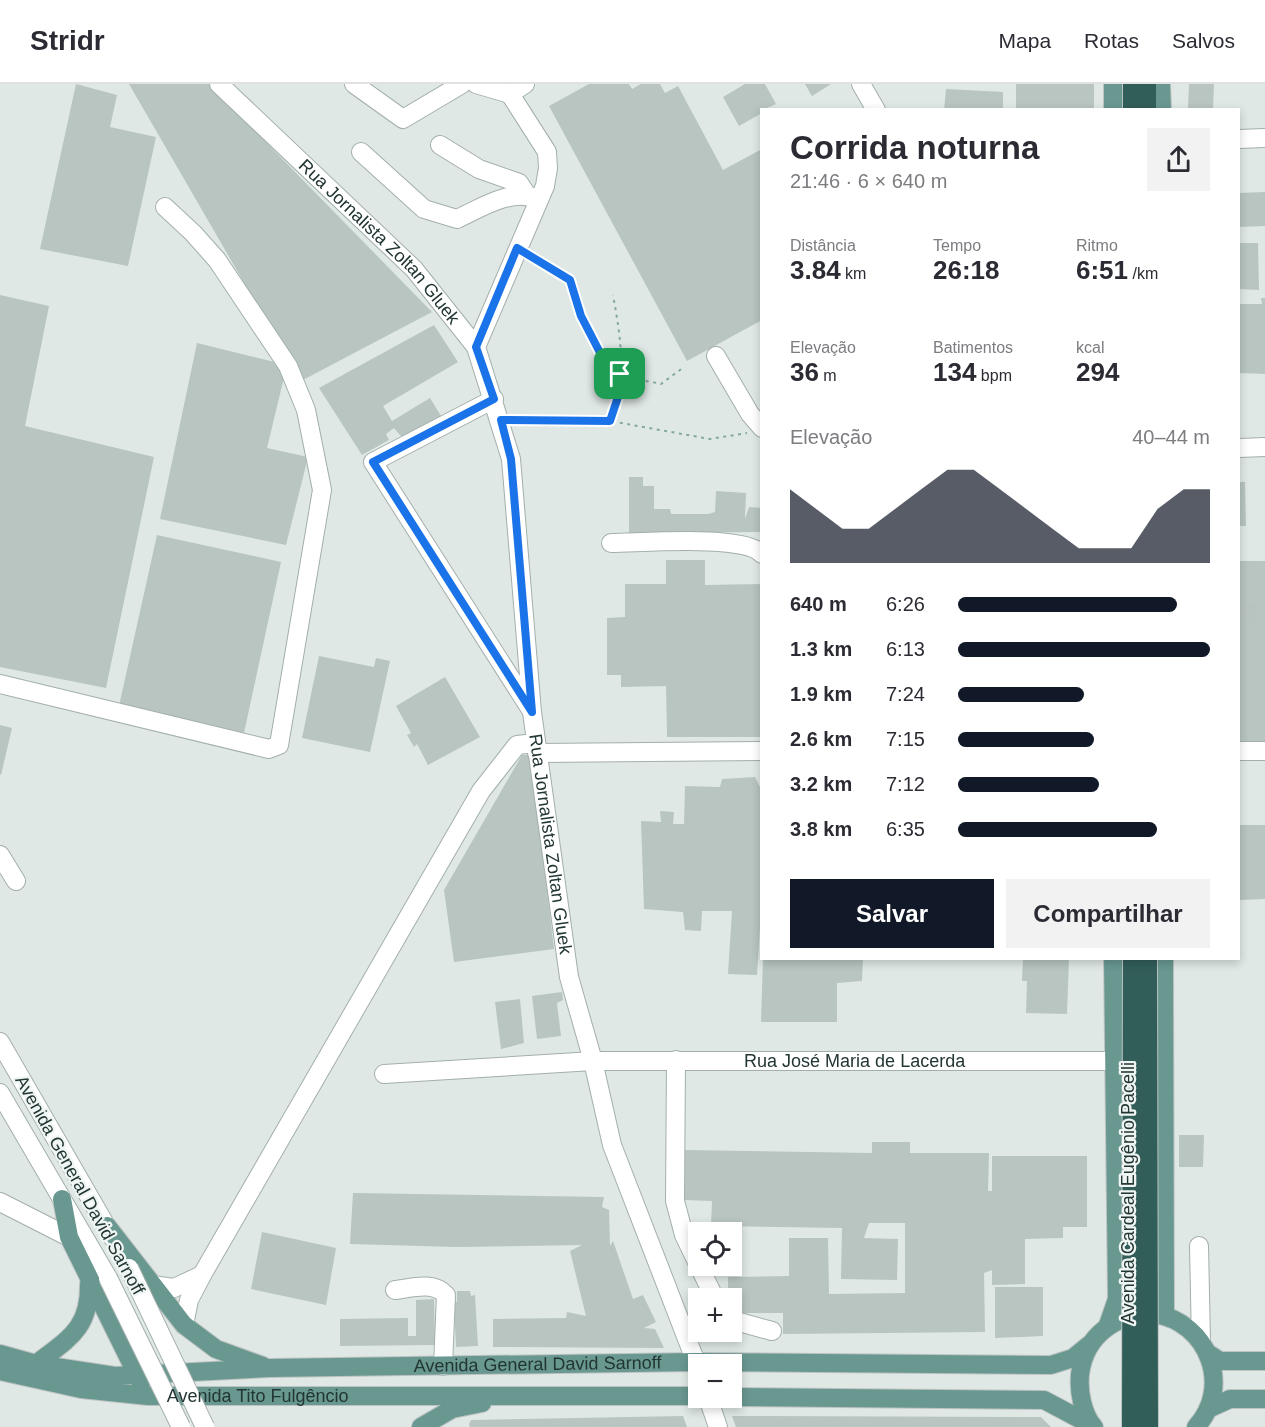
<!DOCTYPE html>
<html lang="pt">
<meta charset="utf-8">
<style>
:root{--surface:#fff;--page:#f2f2f3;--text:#2b2b33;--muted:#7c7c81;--line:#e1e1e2;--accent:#111827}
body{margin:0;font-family:Helvetica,sans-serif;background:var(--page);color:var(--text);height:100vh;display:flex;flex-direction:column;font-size:22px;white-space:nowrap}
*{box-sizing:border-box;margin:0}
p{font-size:20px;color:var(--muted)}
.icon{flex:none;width:33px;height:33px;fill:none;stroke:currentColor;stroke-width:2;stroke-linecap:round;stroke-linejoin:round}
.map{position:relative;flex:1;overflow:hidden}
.side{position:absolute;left:760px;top:24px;width:480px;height:852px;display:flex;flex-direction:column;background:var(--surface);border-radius:0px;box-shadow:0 3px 9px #0003}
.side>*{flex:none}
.tools{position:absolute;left:688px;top:1138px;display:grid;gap:12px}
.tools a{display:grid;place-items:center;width:54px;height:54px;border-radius:0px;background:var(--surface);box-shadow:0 3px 9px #0003;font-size:30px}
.pin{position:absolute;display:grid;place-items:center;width:51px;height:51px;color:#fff;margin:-26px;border-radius:12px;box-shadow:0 3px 9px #0006}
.round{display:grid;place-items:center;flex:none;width:63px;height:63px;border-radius:0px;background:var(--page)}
.summary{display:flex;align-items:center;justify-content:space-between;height:102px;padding:0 30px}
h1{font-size:33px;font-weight:700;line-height:45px}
.stats{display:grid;grid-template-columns:repeat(3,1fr);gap:9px;height:102px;padding:6px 30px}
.stats div{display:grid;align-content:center}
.stats b{font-size:26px;font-weight:700}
.stats small{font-size:16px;font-weight:400}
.stats p{font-size:16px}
.chart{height:168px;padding:12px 30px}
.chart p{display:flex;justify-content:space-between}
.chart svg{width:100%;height:108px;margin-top:6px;fill:var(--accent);opacity:.7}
.button{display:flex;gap:12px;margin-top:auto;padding:12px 30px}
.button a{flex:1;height:69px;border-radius:0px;background:var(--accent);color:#fff;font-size:24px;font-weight:700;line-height:69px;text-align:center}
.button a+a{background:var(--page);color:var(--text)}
ul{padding:0 30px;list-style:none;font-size:20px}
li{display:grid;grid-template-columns:96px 72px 1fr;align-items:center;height:45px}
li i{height:15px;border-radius:8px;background:var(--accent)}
header{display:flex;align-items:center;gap:36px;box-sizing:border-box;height:84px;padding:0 30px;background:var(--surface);border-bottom:2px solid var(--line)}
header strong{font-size:28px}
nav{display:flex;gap:33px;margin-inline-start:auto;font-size:21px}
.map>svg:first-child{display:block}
</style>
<header>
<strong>Stridr</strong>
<nav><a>Mapa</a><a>Rotas</a><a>Salvos</a></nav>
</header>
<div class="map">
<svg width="1265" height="1343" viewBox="0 0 1265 1343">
<rect width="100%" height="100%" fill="#dfe8e5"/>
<!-- building -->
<path fill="#b8c5c1" d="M76 0 117 11 110 43 156 53 128 182 40 165Z
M129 0H209L432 228 301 297Z
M589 0H629L632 5 641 0H660L665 9 678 2 723 86 762 65V236L687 277 549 22Z
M745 0H765L776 20 762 26V29L739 42 723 13Z
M805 0H831L812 12Z
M1016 0H1094V26H1016Z
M1189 0H1214L1213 25H1188Z
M946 5 1003 8V26H944Z
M1265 108V142L1239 143V109Z
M1239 159H1258L1259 206 1239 205Z
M0 211 49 222 25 342 154 373 106 604 0 583Z
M1261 214H1265V290L1239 289V220H1262Z
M434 241 458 278 383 322 392 337 430 314 444 337 406 358 394 344 386 350 389 356 362 371 319 304Z
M197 259 287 281 267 364 308 373 286 461 160 435Z
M629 393H643V402H654V425H670L671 430H708L715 428 716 407 746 409 745 435 749 423 762 424V448L629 449Z
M1239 398H1245L1246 442H1239Z
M157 451 281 478 244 649 119 622Z
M666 476H705V501L762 500V653H667L666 602 621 603V591H607V534L625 533V500H666Z
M1239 477H1265V667H1239Z
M319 572 374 583 376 574 390 577 370 668 302 654Z
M445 593 480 653 428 681 417 660 414 663 407 651 411 649 396 622Z
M0 641 12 644 1 691 0 690Z
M522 671H531L554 865 454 878 444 806Z
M755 693 762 707 761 828 757 891 728 890 732 827H702L701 847 685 846 683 828 644 825 641 737 661 738 660 727 674 728 673 740H684L685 702 720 703 722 695Z
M1239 741H1265V815L1239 816Z
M763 874H863L862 897 837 899V938H761Z
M1023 874H1069L1067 930 1026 929 1027 897H1022Z
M562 908 563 916 557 919 561 952 537 955 532 912Z
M520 915 524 959 501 965 495 918Z
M1179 1051H1204L1203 1083H1179Z
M872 1058H910V1069H989L988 1107H992V1072H1087V1143H1063V1154L1025 1155V1200L992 1201V1186L984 1189 985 1248 783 1250V1229H732V1215H728V1193L789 1192V1154H828L829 1210 905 1209V1139H869L864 1154 898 1155 897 1196 841 1195 842 1144 711 1142 712 1117 684 1116 685 1066 872 1069Z
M353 1109 604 1113 602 1123 609 1126 610 1162 613 1157 633 1215 643 1211 656 1238 644 1244 655 1245 664 1264 493 1263V1235L566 1234 567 1228 586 1232 570 1167 582 1161 456 1163 350 1160Z
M262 1148 336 1164 326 1221 251 1205Z
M995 1203H1043V1252L995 1254Z
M457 1207H470L471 1212 475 1211 478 1262 456 1263 454 1218H457Z
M434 1215 435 1261 340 1262V1235L408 1234V1252H416V1216Z
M683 1332 687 1343H470L469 1340 471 1336Z
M732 1332 1041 1333 1051 1343H736Z"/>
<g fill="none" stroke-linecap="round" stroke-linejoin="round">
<!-- minor-tunnel -->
<path stroke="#b9c4c1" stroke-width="18" stroke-dasharray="18 9" stroke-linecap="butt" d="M1239 532 1242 529 1265 528"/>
<!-- minor casing -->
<g stroke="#a3afac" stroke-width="20">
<g id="minor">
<path id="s1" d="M219 0 414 185 476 263 511 375 532 628 569 893 593 977 612 1061 699 1286"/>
<path d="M354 0 403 35 462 0"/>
<path d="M476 0 510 10"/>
<path d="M861 0 876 26"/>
<path d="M510 10 525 0"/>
<path d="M1239 55 1265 54"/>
<path d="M440 61 479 85 519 99 527 111"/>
<path d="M361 68 424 125 457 135C483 123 510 104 539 115"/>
<path d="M476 263 545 102 548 84 547 68 510 10"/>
<path d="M716 272 750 330 762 344"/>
<path d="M494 315 373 378 531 626"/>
<path d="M1239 364 1265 363"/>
<path d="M611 459C641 459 744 450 762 470"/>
<path d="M0 600 269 665 279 661 322 406 306 326 288 282 217 176 193 149 165 123"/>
<path d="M1239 667H1265"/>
<path d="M537 669 762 667"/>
<path d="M0 771 16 797"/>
<path d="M0 958 113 1154"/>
<path d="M676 976 675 1117 684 1151 699 1182"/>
<path id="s2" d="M384 990 593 977H1115"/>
<path d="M0 1009 108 1194"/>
<path d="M0 1118 69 1153"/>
<path d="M1199 1162 1201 1258"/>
<path d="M699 1182 715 1215"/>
<path d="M152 1201 174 1204 202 1191"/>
<path d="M395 1206C412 1204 433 1197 446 1211L443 1282"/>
<path d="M732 1236 772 1247"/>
<path d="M184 1241 189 1216 202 1191 481 707 517 661 536 659"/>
<path d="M708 1314 718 1343"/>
</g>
</g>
<!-- major casing -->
<g stroke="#bdc3c2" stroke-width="20">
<g id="major">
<path d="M1161 0 1162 26"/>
<path d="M1113 26V0"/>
<path d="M1164 874 1165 1232"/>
<path d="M62 1115 69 1153 141 1299"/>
<path d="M107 1142 184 1241 216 1265 263 1282"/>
<path d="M1155 1230C1208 1238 1233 1303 1196 1343"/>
<path d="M1108 1241 1117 1215 1113 874"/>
<path id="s3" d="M0 1270 36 1280 115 1292 270 1284 696 1278 1051 1281 1073 1274 1089 1261"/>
<path d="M1209 1270 1220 1277H1265"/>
<path d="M36 1280C68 1255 90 1245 89 1200"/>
<path id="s4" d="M0 1287 81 1305 148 1312H699"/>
<path d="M732 1313 1044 1316 1091 1341"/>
<path d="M1208 1325 1230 1315H1265"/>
<path d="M421 1343 452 1325 482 1319"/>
<path d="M1094 1343C1088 1337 1084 1326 1082 1318 1074 1283 1087 1251 1120 1236"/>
</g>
</g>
<!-- highway casing -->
<g stroke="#bdc3c2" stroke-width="20">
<path id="highway" d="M1147 0V26
M1132 26V0"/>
</g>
<!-- path -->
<path stroke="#83a8a0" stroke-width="2" stroke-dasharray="3 4.5" stroke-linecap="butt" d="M532 174 570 196C576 214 598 277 611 286 625 295 645 296 661 300L684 283
M515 336 610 337 710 355 747 349
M610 337C626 287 622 261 613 211"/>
<!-- minor -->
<use href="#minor" stroke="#fff" stroke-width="18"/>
<!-- major -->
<use href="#major" stroke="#699891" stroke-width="18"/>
<!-- highway -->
<use href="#highway" stroke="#325e5a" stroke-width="18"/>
<!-- minor-bridge casing -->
<g stroke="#a3afac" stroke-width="20" stroke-linecap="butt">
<path id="minor-bridge" d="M129 1184 205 1343
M108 1194 181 1343"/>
</g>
<!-- highway-bridge casing -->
<g stroke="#bdc3c2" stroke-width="20" stroke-linecap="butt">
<path id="highway-bridge" d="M1148 874 1149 1343
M1131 1343 1132 874"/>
</g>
<!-- minor-bridge -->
<use href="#minor-bridge" stroke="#fff" stroke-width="18"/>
<!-- highway-bridge -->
<use href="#highway-bridge" stroke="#325e5a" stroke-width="18"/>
</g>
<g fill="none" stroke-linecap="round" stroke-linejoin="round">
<!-- route casing -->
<g stroke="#fff" stroke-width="12">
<path id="route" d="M517 164 570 196 581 232 608 284 620 290 619 310 610 337 501 336 511 375 532 628 373 378 494 315 476 263Z"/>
</g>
<!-- route -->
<use href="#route" stroke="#1a73e8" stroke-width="8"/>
</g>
<g text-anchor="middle" stroke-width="4.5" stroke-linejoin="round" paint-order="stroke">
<!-- street labels -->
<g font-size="18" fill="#223633" stroke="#eff5f3">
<text dy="6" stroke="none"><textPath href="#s1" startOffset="225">Rua Jornalista Zoltan Gluek</textPath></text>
<text dy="6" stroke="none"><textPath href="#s1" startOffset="873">Rua Jornalista Zoltan Gluek</textPath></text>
<text dy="6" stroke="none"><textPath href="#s2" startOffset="471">Rua José Maria de Lacerda</textPath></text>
<text transform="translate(80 1101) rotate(61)" y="6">Avenida General David Sarnoff</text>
<text transform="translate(1128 1109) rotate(-90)" y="6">Avenida Cardeal Eugênio Pacelli</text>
<text dy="6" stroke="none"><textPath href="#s3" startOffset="540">Avenida General David Sarnoff</textPath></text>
<text dy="6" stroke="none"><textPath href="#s4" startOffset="260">Avenida Tito Fulgêncio</textPath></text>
</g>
</g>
</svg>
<div class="tools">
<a><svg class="icon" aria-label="locate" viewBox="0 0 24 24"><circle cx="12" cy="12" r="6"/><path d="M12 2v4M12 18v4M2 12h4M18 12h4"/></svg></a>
<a>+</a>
<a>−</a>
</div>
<div class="pin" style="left:620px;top:290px;background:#1e9e55"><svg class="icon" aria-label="arrive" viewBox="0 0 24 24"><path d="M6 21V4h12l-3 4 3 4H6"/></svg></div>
<section class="side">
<div class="summary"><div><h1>Corrida noturna</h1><p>21:46 · 6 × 640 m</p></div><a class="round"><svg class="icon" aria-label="share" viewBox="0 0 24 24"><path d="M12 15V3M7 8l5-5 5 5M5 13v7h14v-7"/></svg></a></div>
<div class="stats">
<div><p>Distância</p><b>3.84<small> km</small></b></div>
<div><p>Tempo</p><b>26:18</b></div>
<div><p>Ritmo</p><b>6:51<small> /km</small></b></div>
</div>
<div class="stats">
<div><p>Elevação</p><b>36<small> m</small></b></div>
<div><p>Batimentos</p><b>134<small> bpm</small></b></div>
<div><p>kcal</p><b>294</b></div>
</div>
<div class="chart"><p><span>Elevação</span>40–44 m</p>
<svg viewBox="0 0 160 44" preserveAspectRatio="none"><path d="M0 44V14L10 22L20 30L30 30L40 22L50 14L60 6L70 6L80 14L90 22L100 30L110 38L120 38L130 38L140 22L150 14L160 14V44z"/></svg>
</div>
<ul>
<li><b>640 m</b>6:26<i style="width:87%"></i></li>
<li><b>1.3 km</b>6:13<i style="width:100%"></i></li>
<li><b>1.9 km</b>7:24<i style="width:50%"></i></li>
<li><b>2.6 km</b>7:15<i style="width:54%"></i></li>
<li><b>3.2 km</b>7:12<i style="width:56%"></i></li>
<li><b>3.8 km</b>6:35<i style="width:79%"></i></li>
</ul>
<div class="button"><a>Salvar</a><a>Compartilhar</a></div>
</section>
</div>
